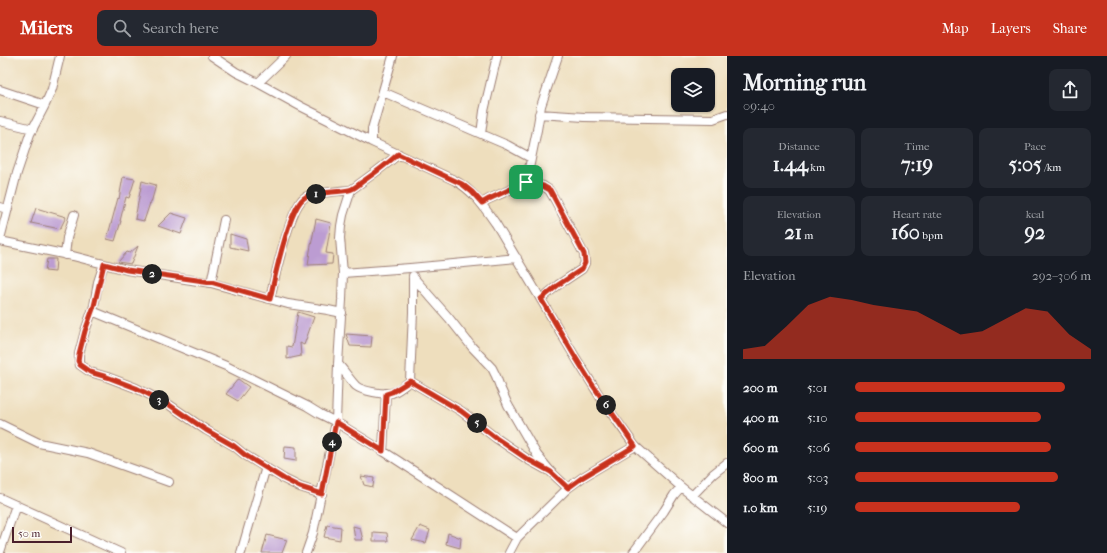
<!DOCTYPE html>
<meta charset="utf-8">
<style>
:root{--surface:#171b24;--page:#242831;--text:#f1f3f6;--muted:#9ea1a6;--accent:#c8321e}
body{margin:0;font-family:"IM FELL French Canon",serif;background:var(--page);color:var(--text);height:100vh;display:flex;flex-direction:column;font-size:15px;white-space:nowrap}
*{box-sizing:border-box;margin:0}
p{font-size:13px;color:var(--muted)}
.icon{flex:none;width:22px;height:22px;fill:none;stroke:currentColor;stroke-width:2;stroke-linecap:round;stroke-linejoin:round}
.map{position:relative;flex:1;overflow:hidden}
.panel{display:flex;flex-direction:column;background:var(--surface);width:380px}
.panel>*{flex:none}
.buttons{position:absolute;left:671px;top:12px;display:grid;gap:8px}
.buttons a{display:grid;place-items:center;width:44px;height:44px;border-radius:8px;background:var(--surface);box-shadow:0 1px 3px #0004;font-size:20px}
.scale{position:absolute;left:12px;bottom:10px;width:60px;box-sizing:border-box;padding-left:4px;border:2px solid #4a1f2b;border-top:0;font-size:11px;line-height:14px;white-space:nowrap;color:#4a1f2b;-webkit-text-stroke:3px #fdfcf7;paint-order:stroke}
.pin{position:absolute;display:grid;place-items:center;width:34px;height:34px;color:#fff;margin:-17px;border-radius:8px;box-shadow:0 2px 6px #0006}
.km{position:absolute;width:20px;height:20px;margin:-10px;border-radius:50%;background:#222;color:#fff;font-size:11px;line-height:20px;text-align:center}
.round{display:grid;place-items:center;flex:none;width:42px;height:42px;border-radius:8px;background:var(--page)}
.summary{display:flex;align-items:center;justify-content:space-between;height:68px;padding:0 16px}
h1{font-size:22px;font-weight:700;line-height:30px}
.stats{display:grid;grid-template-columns:repeat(3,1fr);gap:6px;height:68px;padding:4px 16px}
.stats div{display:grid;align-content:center;border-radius:8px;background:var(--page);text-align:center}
.stats b{font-size:20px;font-weight:700}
.stats small{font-size:11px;font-weight:400}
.stats p{font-size:11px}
.chart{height:112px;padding:8px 16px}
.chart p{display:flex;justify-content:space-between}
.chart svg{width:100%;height:72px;margin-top:4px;fill:var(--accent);opacity:.7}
ul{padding:0 16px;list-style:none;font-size:13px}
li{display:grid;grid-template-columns:64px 48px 1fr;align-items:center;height:30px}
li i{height:10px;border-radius:5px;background:var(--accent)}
header{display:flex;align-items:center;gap:24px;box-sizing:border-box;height:56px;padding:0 20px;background:var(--accent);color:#fff}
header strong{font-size:19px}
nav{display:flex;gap:22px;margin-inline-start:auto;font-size:14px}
.search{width:280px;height:36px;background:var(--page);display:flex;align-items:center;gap:10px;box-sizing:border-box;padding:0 14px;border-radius:8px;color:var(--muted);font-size:15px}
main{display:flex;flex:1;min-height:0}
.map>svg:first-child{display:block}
</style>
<header>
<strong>Milers</strong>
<div class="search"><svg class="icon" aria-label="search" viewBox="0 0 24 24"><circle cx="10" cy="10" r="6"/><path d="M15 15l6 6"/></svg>Search here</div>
<nav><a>Map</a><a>Layers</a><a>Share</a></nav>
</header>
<main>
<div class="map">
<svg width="727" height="497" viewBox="0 0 727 497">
<rect width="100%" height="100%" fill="#fdfcf7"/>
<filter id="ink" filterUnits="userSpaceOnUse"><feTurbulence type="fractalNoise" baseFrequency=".025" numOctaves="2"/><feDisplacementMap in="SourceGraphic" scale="8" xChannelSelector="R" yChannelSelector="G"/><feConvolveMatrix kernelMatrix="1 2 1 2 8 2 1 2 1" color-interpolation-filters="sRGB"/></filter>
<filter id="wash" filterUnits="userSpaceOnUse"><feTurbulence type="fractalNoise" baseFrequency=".012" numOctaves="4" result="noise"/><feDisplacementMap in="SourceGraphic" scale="16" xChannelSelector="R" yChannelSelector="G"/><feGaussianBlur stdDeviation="0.9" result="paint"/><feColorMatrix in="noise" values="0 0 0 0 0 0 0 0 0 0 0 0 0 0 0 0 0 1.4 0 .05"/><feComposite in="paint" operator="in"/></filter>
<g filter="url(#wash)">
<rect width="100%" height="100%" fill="#eedebd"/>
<g id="blocks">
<!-- building -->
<path fill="#bc9cd2" d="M123 121 135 123 129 142 126 141 120 165H121L115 185 107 183 118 142 119 143Z
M142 125 156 129 151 147H150L144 165 135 163Z
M36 152 66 161 60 173 31 167Z
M171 157 187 162 181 178 158 170Z
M316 163 331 167 326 197 333 198 332 208 308 209 310 195Z
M230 178 246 183 248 195 230 191Z
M138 190 131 208 118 206 127 196 130 197Z
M47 203H56L55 216 45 215Z
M298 256 314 261 304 289 300 287 301 300 287 303V290L292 291Z
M346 278 372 280 371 291 350 290Z
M238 323 249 331 238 345 226 338Z
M285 390 296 391V405L284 403Z
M361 420 374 422 373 431 364 429Z
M327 469 341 471 340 484 324 481Z
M353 470 360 472 363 484H355Z
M420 470 430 474 426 487 412 484Z
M373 476 387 477 388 485H373Z
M448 477 461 482 460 492 446 488Z
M267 479 287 484 282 497H262Z"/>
</g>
</g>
<g filter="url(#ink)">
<use href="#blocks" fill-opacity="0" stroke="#9c7e74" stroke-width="1"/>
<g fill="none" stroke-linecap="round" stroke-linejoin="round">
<!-- street casing -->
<g stroke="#9c7e74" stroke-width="10">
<path id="street" d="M212 0 236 16 258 27 300 50 372 86 454 124C473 134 484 151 496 168L574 299 604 347 635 390 681 431 727 467
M258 27 286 0
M0 34 45 49
M383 36 507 89 531 102
M539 58 584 61 713 63 727 58
M0 65 33 73
M481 78 484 55 497 0
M372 86V73L393 0
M526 127 537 74 541 50 558 0
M482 147 489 143 526 127 543 130 549 134 555 144 584 198 585 207 582 213 558 229 541 243
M0 151 4 152
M0 183 17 117 30 78 45 49 52 33 60 0
M0 185 73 200 127 214 211 227 288 248 328 254 342 257
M65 199 67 182 74 159
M104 208 98 226 94 250 85 275 79 298V305L80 309 90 316 107 321 136 332 168 348 206 374 234 390 245 399 284 423 300 431 322 438
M343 217 410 212 517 202
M413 221 449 262 472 291 492 312 496 320 500 331 508 349 537 399 551 416 568 432
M211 227 224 164
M270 243C274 225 290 150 305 141 313 137 340 135 351 134
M92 255 226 310 307 350 320 358 336 366 383 395 517 482
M338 308C344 314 349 323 356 330 362 335 384 339 392 337 398 335 405 329 410 325
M410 325 461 355 496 382 527 403 547 414
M410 325 413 256V220
M0 368 39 387 88 397 169 426
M383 395 386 337
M692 440 713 418 727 407
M0 442 121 497
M0 496 16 449
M241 497 266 411
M306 497 313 477 336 366 338 308 342 244 343 217 340 182 341 170 343 159 351 134 377 115 399 98
M509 497 517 482 568 432 583 421 635 390
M633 497 664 455 674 439 681 431"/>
</g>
<!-- street -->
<use href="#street" stroke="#fff" stroke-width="8"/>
</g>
</g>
<g fill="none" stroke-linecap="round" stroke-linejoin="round" filter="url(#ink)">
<!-- route casing -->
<g stroke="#fff" stroke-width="8">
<path id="route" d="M398 98 462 128 472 136 482 147 489 143 526 126 543 130 550 134 584 198 585 207 582 213 558 229 541 243 574 299 592 328 635 390 583 421 568 432 551 416 527 403 496 382 461 355 410 325 392 336 386 338 383 395 336 366 322 438 300 431 284 423 245 399 234 390 206 374 168 348 136 332 107 321 90 316 80 309 78 305 79 298 85 275 94 250 104 208 127 214 211 226 270 243C274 224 289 153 304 142 314 135 336 137 349 134 354 133 358 129 362 126 375 117 387 108 398 98Z"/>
</g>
<!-- route -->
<use href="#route" stroke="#c8321e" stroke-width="5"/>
</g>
</svg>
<div class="buttons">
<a><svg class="icon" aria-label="layers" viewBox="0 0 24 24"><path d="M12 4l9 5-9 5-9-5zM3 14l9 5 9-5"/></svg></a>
</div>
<div class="scale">50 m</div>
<div class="pin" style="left:526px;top:126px;background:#1e9e55"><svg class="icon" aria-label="arrive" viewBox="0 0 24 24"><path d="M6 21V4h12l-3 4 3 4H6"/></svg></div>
<b class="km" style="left:316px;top:138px">1</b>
<b class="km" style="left:152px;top:218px">2</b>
<b class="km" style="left:159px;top:344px">3</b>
<b class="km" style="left:332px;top:386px">4</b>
<b class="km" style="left:477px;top:367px">5</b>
<b class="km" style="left:606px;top:349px">6</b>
</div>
<section class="panel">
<div class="summary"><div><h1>Morning run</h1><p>09:40</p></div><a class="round"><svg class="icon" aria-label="share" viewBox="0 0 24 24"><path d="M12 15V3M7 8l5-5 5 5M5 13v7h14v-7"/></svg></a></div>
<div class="stats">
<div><p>Distance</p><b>1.44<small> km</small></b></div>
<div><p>Time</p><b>7:19</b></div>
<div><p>Pace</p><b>5:05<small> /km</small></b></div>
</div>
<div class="stats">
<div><p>Elevation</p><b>21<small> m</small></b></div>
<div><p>Heart rate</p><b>160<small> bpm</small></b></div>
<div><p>kcal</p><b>92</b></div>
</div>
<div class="chart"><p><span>Elevation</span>292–306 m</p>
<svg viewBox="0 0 160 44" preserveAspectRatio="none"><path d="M0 44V38L10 36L20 24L30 11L40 6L50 8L60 11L70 13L80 15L90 22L100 29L110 27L120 20L130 13L140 15L150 29L160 38V44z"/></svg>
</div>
<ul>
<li><b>200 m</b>5:01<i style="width:89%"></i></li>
<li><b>400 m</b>5:10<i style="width:79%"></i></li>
<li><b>600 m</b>5:06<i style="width:83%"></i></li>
<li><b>800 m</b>5:03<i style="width:86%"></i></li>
<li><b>1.0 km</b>5:19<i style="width:70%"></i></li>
</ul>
</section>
</main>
